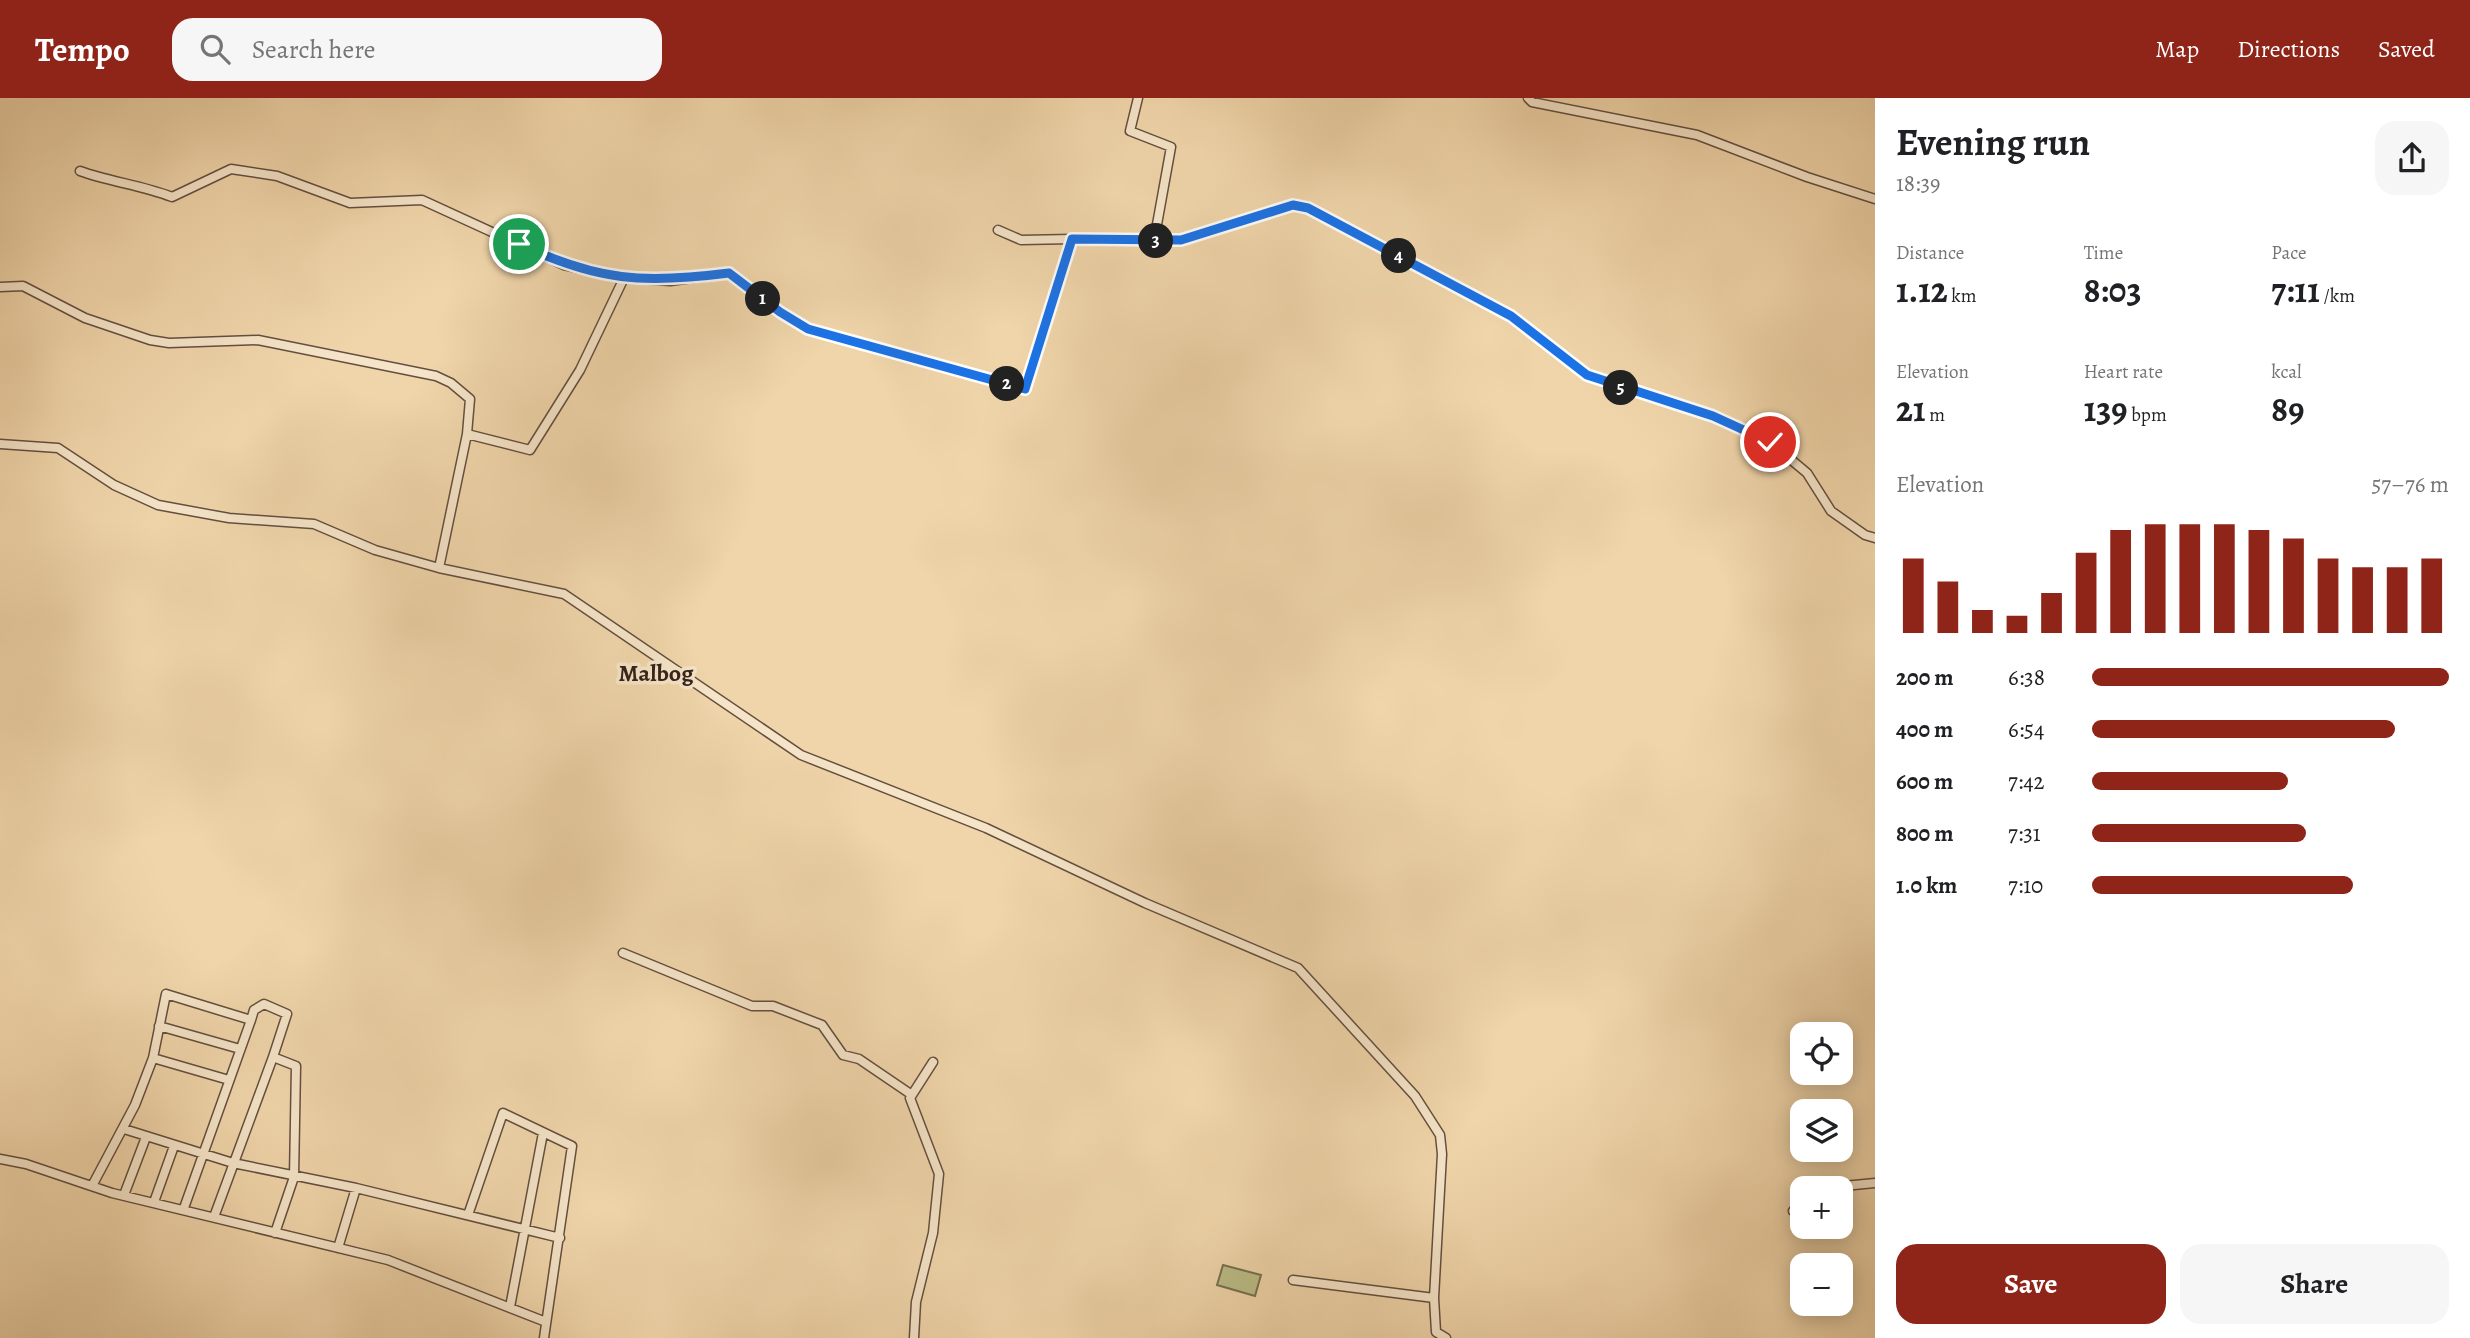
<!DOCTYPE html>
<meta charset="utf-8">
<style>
:root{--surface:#fff;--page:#f6f6f6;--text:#202124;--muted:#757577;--accent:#8f2418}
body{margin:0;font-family:Alegreya,serif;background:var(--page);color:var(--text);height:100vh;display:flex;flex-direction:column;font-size:26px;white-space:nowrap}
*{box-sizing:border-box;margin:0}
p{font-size:23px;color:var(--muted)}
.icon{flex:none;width:38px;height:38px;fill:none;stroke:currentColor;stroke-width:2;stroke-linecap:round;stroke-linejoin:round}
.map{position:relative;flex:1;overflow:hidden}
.panel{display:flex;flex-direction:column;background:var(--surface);width:595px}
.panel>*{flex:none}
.controls{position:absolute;left:1790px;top:924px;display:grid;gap:14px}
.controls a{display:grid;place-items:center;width:63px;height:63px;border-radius:14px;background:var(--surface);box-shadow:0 4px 18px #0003;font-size:35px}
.pin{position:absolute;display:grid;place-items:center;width:60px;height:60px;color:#fff;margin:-30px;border:4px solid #fff;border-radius:50%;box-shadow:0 2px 7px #0007}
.km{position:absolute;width:35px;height:35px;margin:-18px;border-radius:50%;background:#222;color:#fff;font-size:19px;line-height:35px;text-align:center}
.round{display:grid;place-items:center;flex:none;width:74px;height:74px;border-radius:21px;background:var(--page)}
.headline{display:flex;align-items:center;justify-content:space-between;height:119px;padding:0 21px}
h1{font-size:38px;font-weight:700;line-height:52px}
.metrics{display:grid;grid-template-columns:repeat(3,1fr);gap:10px;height:119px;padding:7px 21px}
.metrics div{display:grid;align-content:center}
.metrics b{font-size:35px;font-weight:700}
.metrics small{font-size:19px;font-weight:400}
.metrics p{font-size:19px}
.chart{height:196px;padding:14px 21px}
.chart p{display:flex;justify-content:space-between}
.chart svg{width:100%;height:126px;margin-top:7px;stroke:var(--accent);stroke-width:6}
.cta{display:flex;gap:14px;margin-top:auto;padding:14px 21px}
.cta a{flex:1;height:80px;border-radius:21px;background:var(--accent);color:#fff;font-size:28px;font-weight:700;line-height:80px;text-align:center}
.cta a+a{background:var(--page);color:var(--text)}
ul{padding:0 21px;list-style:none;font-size:23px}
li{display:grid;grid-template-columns:112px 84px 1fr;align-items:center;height:52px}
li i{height:18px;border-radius:9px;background:var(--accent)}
header{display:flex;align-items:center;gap:42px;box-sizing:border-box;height:98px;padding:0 35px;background:var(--accent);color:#fff}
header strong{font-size:33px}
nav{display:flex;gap:38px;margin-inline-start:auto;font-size:24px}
.search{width:490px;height:63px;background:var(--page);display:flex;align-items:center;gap:18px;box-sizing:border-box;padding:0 24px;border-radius:21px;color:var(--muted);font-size:26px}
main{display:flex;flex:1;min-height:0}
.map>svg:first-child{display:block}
</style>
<header>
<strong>Tempo</strong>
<div class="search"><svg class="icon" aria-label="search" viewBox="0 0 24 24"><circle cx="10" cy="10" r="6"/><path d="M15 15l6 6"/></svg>Search here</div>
<nav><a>Map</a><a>Directions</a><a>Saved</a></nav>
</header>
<main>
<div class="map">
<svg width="1875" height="1240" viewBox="0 0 1875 1240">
<rect width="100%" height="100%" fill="#f0d5aa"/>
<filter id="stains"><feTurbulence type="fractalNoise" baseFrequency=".00286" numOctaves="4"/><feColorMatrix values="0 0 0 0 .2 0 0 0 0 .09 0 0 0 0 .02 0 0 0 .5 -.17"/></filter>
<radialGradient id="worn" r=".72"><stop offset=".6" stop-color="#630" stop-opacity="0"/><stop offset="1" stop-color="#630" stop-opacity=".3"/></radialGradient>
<!-- green -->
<path fill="#bbbd87" stroke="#787051" stroke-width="2" d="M1223 1167 1261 1177 1255 1198 1217 1187Z"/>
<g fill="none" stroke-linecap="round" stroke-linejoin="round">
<!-- street casing -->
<g stroke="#644f3f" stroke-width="11">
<path id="street" d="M1138 0 1130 33 1171 49 1154 143
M1528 0 1532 4 1697 37 1807 79 1875 101
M80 73C110 84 142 87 172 99L231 71 277 78 350 105 422 102 564 167 624 180
M998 132 1021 142 1072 141
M0 189 23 188 85 220 150 242 169 245 258 242 436 278 451 285 470 301 467 336 439 470
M467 336 530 352 580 272 624 180 670 183 729 175 780 214 808 231 1025 291 1072 141 1181 142 1293 107 1308 110 1511 218 1587 277 1713 318 1770 344 1807 375 1831 413 1865 437 1875 440
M0 346 58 350 114 387 158 407 229 420 314 426 375 452 439 470 564 496 801 657 986 730 1145 805 1298 870 1415 998 1440 1037 1442 1056 1434 1200 1436 1234 1446 1240
M623 855 752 908H773L822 927 843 957 859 961 912 997
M251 922 254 912 264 906 287 916 273 959
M159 928 240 951
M153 960 229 982
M124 1031 233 1065 356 1090 560 1140
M0 1061 26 1066 112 1095 388 1162 546 1224
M92 1088 135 1007 153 960 166 896 251 922 184 1110
M1823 1090 1875 1085
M124 1097 146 1039
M154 1104 174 1048
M1793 1113 1802 1102
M468 1117 503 1015 572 1048 544 1240
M214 1119 273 959 296 968 294 1079 275 1135
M338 1150 356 1090
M1293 1182 1434 1200
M510 1209 543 1035
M914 1240 916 1204 933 1135 939 1076 910 1000 933 964"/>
</g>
<!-- street -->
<use href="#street" stroke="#f5e4c8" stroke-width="8"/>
</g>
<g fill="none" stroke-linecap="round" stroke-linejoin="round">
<!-- route casing -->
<g stroke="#fff" stroke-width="14">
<path id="route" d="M519 146C598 183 643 186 729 175L780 214 808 231 1025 291 1072 141 1181 142 1293 107 1308 110 1511 218 1587 277 1713 318 1770 344"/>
</g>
<!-- route -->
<use href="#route" stroke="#1a73e8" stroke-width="9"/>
</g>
<g text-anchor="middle" stroke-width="7" stroke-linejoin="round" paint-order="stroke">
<!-- quarter labels -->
<g font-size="24" font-weight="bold" fill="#35221b" stroke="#f5e4c8">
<text x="656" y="583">Malbog</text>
</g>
</g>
<rect width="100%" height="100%" filter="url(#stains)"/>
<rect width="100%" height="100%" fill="url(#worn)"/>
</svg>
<div class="controls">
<a><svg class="icon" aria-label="locate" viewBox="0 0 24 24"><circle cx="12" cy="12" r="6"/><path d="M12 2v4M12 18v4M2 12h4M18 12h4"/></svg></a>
<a><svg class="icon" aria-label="layers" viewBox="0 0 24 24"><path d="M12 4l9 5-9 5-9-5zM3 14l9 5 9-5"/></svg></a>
<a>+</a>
<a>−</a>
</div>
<div class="pin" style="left:519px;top:146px;background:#1e9e55"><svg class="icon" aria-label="arrive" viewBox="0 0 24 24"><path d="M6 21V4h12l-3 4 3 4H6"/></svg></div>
<div class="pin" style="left:1770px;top:344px;background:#d93025"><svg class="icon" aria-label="check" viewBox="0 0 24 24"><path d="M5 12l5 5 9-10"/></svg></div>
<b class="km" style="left:763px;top:201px">1</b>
<b class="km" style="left:1007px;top:286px">2</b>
<b class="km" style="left:1156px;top:143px">3</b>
<b class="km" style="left:1399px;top:158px">4</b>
<b class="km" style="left:1621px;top:290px">5</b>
</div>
<section class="panel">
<div class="headline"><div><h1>Evening run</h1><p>18:39</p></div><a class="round"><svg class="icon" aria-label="share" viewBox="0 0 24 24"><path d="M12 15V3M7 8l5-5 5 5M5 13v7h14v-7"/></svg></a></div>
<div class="metrics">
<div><p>Distance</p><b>1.12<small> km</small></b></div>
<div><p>Time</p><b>8:03</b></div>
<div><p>Pace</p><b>7:11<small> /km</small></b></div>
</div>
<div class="metrics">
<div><p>Elevation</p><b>21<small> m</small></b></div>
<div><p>Heart rate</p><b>139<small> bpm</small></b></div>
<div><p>kcal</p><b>89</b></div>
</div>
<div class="chart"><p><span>Elevation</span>57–76 m</p>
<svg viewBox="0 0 160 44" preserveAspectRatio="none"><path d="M5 44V18M15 44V26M25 44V36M35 44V38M45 44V30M55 44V16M65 44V8M75 44V6M85 44V6M95 44V6M105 44V8M115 44V11M125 44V18M135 44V21M145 44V21M155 44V18"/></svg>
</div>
<ul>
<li><b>200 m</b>6:38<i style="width:100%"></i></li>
<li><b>400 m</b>6:54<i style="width:85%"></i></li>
<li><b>600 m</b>7:42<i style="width:55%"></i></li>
<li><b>800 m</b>7:31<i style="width:60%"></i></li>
<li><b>1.0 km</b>7:10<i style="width:73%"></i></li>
</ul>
<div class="cta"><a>Save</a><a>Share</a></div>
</section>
</main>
